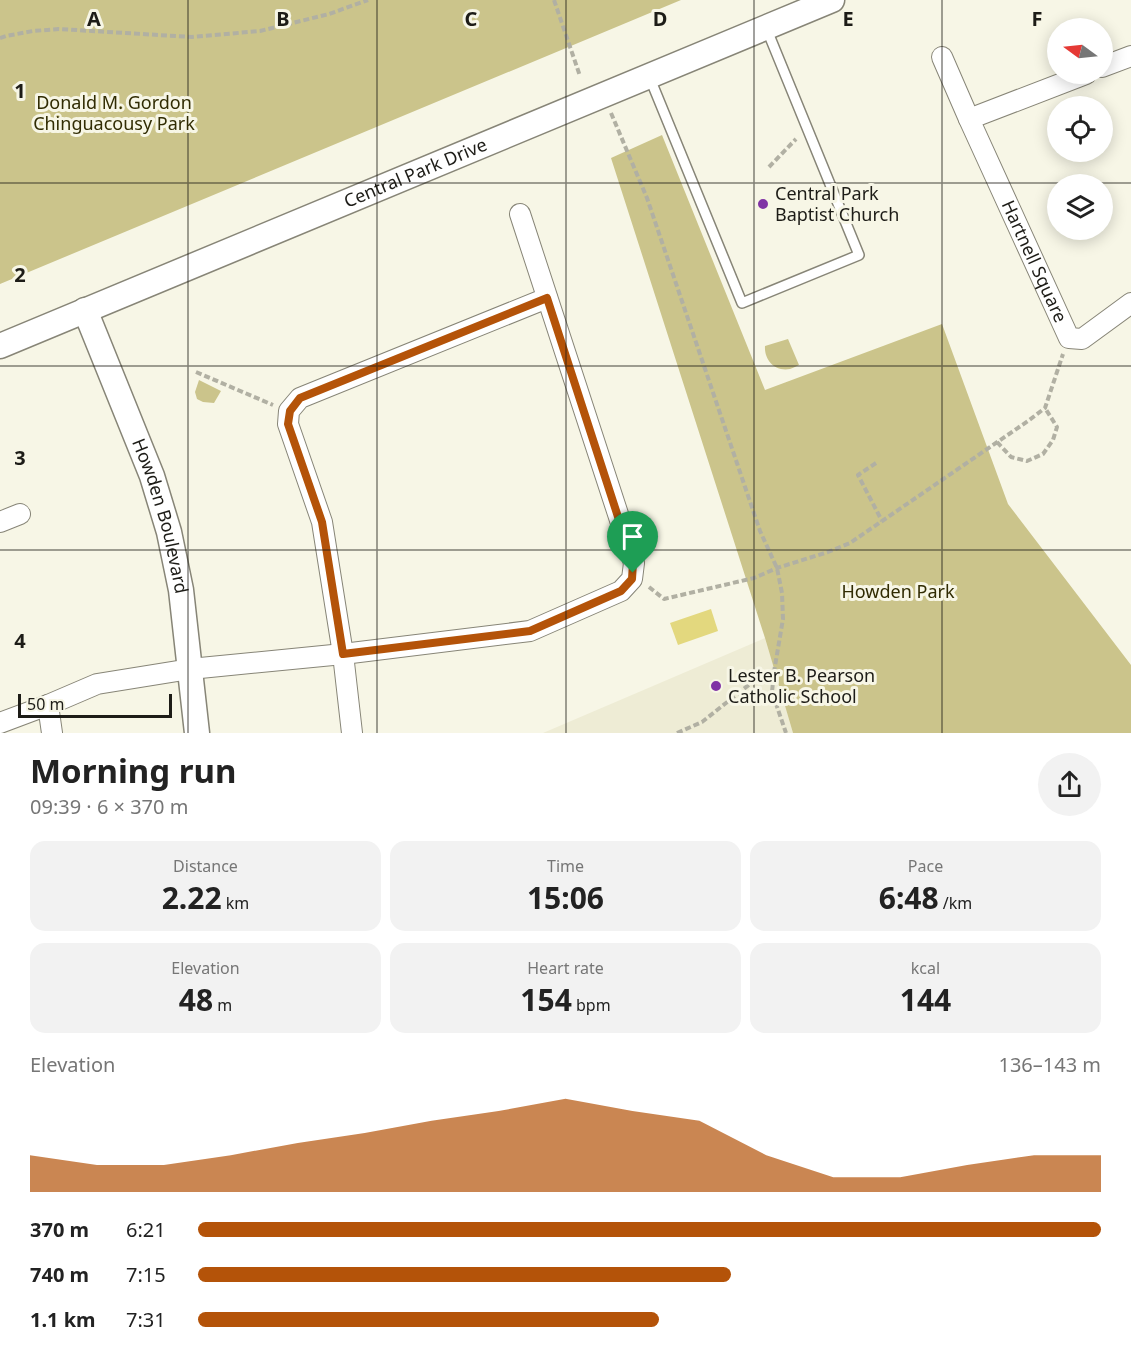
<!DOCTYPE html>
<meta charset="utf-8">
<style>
:root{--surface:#fff;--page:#f2f2f2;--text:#222;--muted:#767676;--accent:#b45309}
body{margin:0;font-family:"Noto Sans",sans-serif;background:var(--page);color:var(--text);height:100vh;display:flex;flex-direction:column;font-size:22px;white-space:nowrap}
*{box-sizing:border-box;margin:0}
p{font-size:20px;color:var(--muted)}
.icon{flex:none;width:33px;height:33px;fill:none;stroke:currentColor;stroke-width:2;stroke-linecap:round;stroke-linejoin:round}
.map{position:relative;height:733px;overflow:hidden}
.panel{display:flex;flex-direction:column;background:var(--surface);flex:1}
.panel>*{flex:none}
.needle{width:39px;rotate:285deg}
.buttons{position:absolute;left:1047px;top:18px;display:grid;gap:12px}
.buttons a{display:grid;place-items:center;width:66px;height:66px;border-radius:50%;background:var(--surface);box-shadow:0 3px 15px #0003;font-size:30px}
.scale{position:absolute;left:18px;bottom:15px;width:154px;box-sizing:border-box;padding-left:6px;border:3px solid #1d1c17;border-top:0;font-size:16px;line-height:21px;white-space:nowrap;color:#1d1c17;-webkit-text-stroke:4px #f7f6e6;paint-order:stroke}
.pin{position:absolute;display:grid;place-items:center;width:51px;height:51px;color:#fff;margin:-62px -26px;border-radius:50% 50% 50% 0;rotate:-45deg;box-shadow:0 0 6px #0007}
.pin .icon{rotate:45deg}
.round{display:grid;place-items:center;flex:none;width:63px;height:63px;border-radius:32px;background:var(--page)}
.head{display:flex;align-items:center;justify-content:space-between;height:102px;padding:0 30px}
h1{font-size:33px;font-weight:700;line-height:45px}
.figures{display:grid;grid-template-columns:repeat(3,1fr);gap:9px;height:102px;padding:6px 30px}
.figures div{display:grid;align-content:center;border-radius:15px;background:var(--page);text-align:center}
.figures b{font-size:30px;font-weight:700}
.figures small{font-size:16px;font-weight:400}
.figures p{font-size:16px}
.chart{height:168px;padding:12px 30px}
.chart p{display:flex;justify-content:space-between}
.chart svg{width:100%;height:108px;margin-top:6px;fill:var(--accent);opacity:.7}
ul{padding:0 30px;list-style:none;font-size:20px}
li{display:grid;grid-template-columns:96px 72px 1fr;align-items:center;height:45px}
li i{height:15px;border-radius:8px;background:var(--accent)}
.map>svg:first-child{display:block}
</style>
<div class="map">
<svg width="1131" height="733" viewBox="0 0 1131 733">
<rect width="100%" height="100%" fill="#f7f6e6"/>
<!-- built -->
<path fill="#eeecd5" d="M765 638 793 733H543Z"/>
<!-- green -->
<path fill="#cbc48b" d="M0 0H681L0 284Z
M662 135 765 390 942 324 1008 504 1131 665V733H793L765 638 611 158Z
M788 339 799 365C796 366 794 368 790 369 775 372 764 360 765 346Z
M199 380 221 391 214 403 203 402 197 399 195 392Z"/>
<!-- water -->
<path fill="#e3d87e" d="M711 609 718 631 678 645 670 623Z"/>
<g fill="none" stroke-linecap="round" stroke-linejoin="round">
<!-- service casing -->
<g stroke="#878577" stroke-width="12">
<path id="service" d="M649 76 742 303 859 255 767 30"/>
</g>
<!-- minor casing -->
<g stroke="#878577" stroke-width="22">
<g id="minor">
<path d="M942 57 969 119"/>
<path d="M1102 67 1131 56"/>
<path id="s1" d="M1086 74 969 119 1069 338 1082 339 1131 303"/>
<path d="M0 522 20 514"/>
<path d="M48 705 52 733"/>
<path d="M0 723 48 705 97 684 190 669 343 654 530 631 621 591 632 579 634 563 520 214"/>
<path d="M352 733 343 654 322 522 288 424 289 411 300 398 547 298"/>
</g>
</g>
<!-- tertiary casing -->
<g stroke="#878577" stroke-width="27">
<g id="tertiary">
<path id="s2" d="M85 310 152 476 169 532 181 590 197 733"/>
<path id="s3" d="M0 346 832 0"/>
</g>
</g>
<!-- path -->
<path stroke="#b1b0a3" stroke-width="4" stroke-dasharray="6 3" stroke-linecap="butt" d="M554 0 580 76
M0 38 6 36 33 31 59 29 192 37 260 31 329 14 368 0
M611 113 647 198 760 531 777 568 782 593 783 619 774 672 772 692 786 733
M769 167 796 139
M196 372 273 405
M997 442 1011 457 1027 461 1043 454 1053 440 1057 427 1045 408
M876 463 858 475 882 521
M649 587 664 599 754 578 777 568 828 552 850 543 1028 421 1045 408 1063 354
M677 733 702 722 755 680 774 672"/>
<!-- service -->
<use href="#service" stroke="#fff" stroke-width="9"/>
<!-- minor -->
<use href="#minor" stroke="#fff" stroke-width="20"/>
<!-- tertiary -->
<use href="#tertiary" stroke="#fff" stroke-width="24"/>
</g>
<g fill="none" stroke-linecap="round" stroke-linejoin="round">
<!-- route casing -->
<g stroke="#fff" stroke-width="12">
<path id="route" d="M547 298 633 563 632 579 621 591 530 631 343 654 322 522 288 424 290 411 300 398Z"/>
</g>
<!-- route -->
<use href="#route" stroke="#b45309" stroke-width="8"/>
</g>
<!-- grid -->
<path fill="none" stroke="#1d1c17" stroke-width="1.5" stroke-opacity="0.55" d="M188 0V733M377 0V733M566 0V733M754 0V733M942 0V733M0 183H1131M0 366H1131M0 550H1131"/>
<!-- markers -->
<g fill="#8033a5" stroke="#f7f6e6" stroke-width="2">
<circle cx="763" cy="204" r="6"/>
<circle cx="716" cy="686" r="6"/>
</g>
<g text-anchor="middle" stroke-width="6" stroke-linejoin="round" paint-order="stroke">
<!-- park labels -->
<g font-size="18" fill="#312c03" stroke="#f7f6e6">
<text x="114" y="109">Donald M. Gordon<tspan x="114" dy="21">Chinguacousy Park</tspan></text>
<text x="898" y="598">Howden Park</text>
</g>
<!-- street labels -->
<g font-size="18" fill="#1d1c17" stroke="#f7f6e6">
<text dy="6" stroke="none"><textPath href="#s3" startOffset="450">Central Park Drive</textPath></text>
<text dy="6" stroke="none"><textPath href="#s1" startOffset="282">Hartnell Square</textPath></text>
<text dy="6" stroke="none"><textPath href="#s2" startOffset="220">Howden Boulevard</textPath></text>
</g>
<!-- poi labels -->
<g font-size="18" fill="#1d1c17" stroke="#f7f6e6" text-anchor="start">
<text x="775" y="200">Central Park<tspan x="775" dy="21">Baptist Church</tspan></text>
<text x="728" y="682">Lester B. Pearson<tspan x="728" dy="21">Catholic School</tspan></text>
</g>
</g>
<g font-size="20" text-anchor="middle" font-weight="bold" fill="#1d1c17" stroke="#f7f6e6" stroke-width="6" stroke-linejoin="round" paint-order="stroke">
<text x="94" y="26">A</text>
<text x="283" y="26">B</text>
<text x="471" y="26">C</text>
<text x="660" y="26">D</text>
<text x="848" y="26">E</text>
<text x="1037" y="26">F</text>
<text x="20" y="98">1</text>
<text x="20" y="282">2</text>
<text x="20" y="465">3</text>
<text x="20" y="648">4</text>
</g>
</svg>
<div class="buttons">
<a><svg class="needle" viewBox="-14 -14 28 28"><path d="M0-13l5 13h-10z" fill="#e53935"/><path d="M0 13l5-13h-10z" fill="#767676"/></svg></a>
<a><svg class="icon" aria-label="locate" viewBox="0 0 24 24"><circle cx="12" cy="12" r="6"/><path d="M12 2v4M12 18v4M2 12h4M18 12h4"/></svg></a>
<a><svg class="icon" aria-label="layers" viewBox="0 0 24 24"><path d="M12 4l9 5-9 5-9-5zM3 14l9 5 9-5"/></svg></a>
</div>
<div class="scale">50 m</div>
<div class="pin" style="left:633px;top:573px;background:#1e9e55"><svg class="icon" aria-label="arrive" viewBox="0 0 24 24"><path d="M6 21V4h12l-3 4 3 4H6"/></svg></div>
</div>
<section class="panel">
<div class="head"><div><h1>Morning run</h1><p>09:39 · 6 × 370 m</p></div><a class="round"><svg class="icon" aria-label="share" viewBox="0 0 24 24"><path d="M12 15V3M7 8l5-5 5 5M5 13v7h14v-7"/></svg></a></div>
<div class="figures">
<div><p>Distance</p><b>2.22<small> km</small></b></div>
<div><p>Time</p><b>15:06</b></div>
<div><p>Pace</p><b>6:48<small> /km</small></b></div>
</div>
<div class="figures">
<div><p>Elevation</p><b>48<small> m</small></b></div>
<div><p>Heart rate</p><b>154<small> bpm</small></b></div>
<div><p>kcal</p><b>144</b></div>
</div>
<div class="chart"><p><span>Elevation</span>136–143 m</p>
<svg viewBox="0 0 160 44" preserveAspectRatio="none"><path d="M0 44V29L10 33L20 33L30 29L40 24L50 20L60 15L70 11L80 6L90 11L100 15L110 29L120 38L130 38L140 33L150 29L160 29V44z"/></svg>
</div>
<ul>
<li><b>370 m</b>6:21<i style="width:100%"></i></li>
<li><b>740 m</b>7:15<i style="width:59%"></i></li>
<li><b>1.1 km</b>7:31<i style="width:51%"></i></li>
</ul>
</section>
